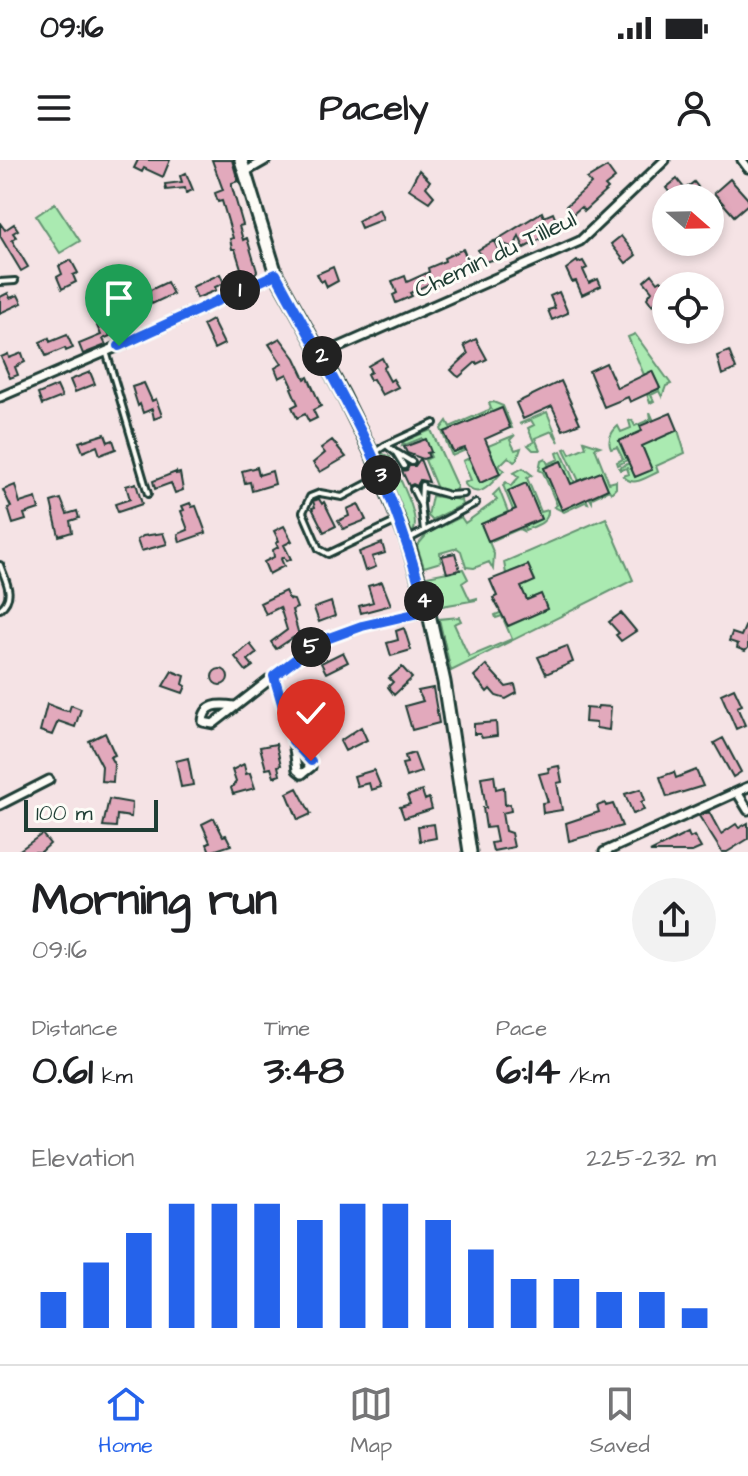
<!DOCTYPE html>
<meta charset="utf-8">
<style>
:root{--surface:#fff;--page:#f2f2f2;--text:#202124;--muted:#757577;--line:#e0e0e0;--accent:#2563eb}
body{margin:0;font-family:"Architects Daughter",sans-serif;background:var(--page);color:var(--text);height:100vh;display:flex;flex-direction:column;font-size:30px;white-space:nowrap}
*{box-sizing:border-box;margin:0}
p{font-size:26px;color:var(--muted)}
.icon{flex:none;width:44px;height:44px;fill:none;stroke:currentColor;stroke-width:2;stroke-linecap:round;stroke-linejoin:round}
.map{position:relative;height:692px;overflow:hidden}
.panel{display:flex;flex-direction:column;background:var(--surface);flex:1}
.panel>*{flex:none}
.needle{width:52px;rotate:110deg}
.tools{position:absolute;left:652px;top:24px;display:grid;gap:16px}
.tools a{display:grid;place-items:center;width:72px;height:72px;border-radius:50%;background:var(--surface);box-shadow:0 4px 12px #0003;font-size:40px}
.scale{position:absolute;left:24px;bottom:20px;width:134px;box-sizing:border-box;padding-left:8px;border:4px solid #1f3d34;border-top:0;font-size:22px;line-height:28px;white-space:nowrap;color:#1f3d34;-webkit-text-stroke:6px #fdfcf7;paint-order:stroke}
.pin{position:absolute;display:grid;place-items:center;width:68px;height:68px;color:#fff;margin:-82px -34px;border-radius:50% 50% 50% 0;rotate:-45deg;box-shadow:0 0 8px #0007}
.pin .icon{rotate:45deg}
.km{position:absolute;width:40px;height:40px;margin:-20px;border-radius:50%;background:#222;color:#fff;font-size:22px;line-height:40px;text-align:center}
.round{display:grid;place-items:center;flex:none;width:84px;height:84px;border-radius:42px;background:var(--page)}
.summary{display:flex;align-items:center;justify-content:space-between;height:136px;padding:0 32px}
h1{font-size:44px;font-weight:700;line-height:60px}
.stats{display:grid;grid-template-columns:repeat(3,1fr);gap:12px;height:136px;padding:8px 32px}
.stats div{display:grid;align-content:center}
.stats b{font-size:40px;font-weight:700}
.stats small{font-size:22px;font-weight:400}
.stats p{font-size:22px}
.chart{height:224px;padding:16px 32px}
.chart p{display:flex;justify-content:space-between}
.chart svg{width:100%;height:144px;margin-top:8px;stroke:var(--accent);stroke-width:6}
.status{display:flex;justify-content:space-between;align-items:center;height:56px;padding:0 40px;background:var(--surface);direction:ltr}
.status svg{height:22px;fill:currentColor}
header{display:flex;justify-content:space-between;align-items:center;height:104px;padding:0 32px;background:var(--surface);font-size:36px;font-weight:700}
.tab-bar{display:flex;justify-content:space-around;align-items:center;height:112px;border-top:2px solid var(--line);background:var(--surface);font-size:22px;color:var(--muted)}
.tab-bar a{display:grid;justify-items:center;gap:4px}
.tab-bar .current{color:var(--accent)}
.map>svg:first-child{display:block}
</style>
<div class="status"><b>09:16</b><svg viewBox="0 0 49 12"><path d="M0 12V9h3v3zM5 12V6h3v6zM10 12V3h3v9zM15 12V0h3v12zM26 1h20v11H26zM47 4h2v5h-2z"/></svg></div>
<header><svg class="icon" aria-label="menu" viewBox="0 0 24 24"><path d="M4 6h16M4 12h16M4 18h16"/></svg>Pacely<svg class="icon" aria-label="person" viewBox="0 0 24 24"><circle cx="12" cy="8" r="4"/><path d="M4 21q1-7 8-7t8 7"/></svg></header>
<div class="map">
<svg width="748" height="692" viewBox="0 0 748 692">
<rect width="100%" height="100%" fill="#f5e3e5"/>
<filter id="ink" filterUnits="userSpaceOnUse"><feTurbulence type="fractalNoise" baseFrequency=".0125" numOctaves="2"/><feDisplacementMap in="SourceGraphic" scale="16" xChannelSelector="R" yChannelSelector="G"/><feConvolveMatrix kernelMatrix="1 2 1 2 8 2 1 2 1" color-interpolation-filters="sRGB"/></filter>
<g filter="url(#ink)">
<!-- green -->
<path fill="#aaeab1" stroke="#649472" stroke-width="2" d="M55 43 80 81 60 93 36 56Z
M635 174 671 224 666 226 662 237 659 231 651 235 654 241 650 243 647 234 660 228 652 211 644 215 628 177Z
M493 242 503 246 512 268H510L501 248 445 272 453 292 467 287 468 289 452 296 441 269 447 261 450 267 491 249 489 243Z
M547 252 559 282 552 271 535 278 540 290H533L528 285 534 282 528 268 534 265 531 260 519 264Z
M650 252 654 261 644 273 619 281 627 300 618 305 617 302 623 299 617 287 611 289C607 281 611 272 618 266L621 272 631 268 629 261 632 260 635 266 651 259Z
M431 270 457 327 454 332 438 331 425 300 431 297 422 278 402 286 404 281Z
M678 270 685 293 656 306 658 312C646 317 633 328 623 316L629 314 627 308 620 310 619 308 629 303 635 317 651 310 641 283H648Z
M515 275 510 280 515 290 521 288 517 300 514 302 508 297 499 306 504 310C492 323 478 343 464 323L471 320 463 301 469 298 480 323 500 314 488 286Z
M584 281 600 286 595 288 609 323 616 321V328L611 333 609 330 592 338V342L589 337 608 329 601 312 579 321 564 289 567 288 570 294 586 287Z
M561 291 575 323 571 325 561 301 544 308 562 350 586 338 588 343 585 342 564 352 554 347 557 345 543 312 539 310 541 300 545 298 548 304 559 299 557 293Z
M383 294 390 297C397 314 422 358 413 372L408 370 379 300Z
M523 308 532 315 527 318 541 352 548 350C549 363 535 366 525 370L524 367 541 359 526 324 509 331 516 349 513 350 503 325 506 322 511 326 519 317 514 313Z
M499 329 508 352 481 364 488 380 521 366 523 371 519 369 489 382 494 394 493 409 489 402 474 408 466 407 461 391 457 388 440 393 441 402 424 407 417 386 428 373 461 357 465 363 497 340 493 335Z
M432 336 461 340 462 345 432 360 428 356Z
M606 358 633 420 451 511 439 459 459 457 461 461 454 464 469 497 512 479 502 456 496 458 495 455 502 452 509 466 547 449 541 434 527 440 521 427 535 420 528 405 506 414 504 402Z
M463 409 468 419 462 423 470 440 477 438V440L436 447 427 416Z"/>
<!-- building -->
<path fill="#e2a9bc" stroke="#1f3d34" stroke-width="2" d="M138 0H170L163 17 144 8 142 12 134 8Z
M212 0H232L238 21 232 23V27L243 65 239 66 243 80 247 78 257 111 255 114 244 118 235 89H232L230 79 233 78 222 41 218 42 215 33 223 30Z
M607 7 615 18 605 26 608 29 584 51 581 47 573 54 566 46 591 24 587 19Z
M419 10 430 21 426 27 434 36 429 42 409 29Z
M186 13 193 30 186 33 185 28 166 30 165 24 182 22 180 16Z
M677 19 685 29 694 22 698 27 686 38H674L666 28Z
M730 19 748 39V44L734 56 714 33Z
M379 49 383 59 361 68 358 61Z
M542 52 544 57 553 53 559 68 551 71 552 73 524 88 519 76 514 88 495 81Z
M0 63 5 70 14 64 18 70 13 73 16 77 12 80 28 107 21 111 0 76Z
M621 76 636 95 626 103 611 84Z
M494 81 502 98 483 102 478 90Z
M463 89 468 101 458 105 462 115 435 126 433 122 410 133 412 136 396 143 393 135 397 133 392 121 405 116 407 122 429 112 428 108 445 101 444 98Z
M71 100 78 113 73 115 76 122 62 129 57 117 62 114 59 106Z
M577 101 578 103 583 101 587 108 583 110 589 123 598 119 601 126 582 135 576 121 572 122 566 109Z
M333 107 338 121 327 127 324 120 321 122 317 114Z
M220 114 224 123 215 127 216 130 212 132 197 138 192 127Z
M652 114 658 122 661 120 666 125V134L652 145 647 138 652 131 644 121Z
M167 122 173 134 152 144 146 132Z
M128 124 139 150 117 158 108 140 121 133 119 128Z
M559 132 568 153 552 160 548 150 555 148 550 136Z
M8 133 10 138 18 135 22 143 0 153V137Z
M212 160 224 184 214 189 203 165Z
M104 162 110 176 103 179 106 185 83 194 79 184 101 175 97 166Z
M67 175 73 188 66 191 65 188 46 196 40 182 49 178 50 182Z
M280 178 295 198 305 219 308 217 321 246 313 250 317 258 309 262 305 254 297 258 292 247 298 244 291 228 293 227 287 214 279 218 275 208 282 204 269 184Z
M476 179 487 199 477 204 476 202 459 217 456 215 451 210 468 194 464 185Z
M729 191 736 209 722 215 717 196Z
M22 193 25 202 15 207 18 215 10 218 1 197 8 194 9 198Z
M382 198 386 206 383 208 390 221 393 219 398 227 382 235 373 219 370 220 367 214 371 212 368 206Z
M606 203 617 228 652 211 660 228 630 242 628 237 604 247 589 211Z
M90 212 95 224 75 232 70 220Z
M561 221 580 263 563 270 552 246 523 259 516 243Z
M144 223 152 241 156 239 162 256 154 259 152 249 143 253 140 244 138 246 132 227Z
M57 226 62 237 42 245 38 234Z
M502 248 510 268 485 279 500 314 480 323 465 288 453 292 444 272Z
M671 253 678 270 642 286 652 310 635 317 619 281 642 271 640 266Z
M105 274 108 282 113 280 116 289 100 295 97 286 83 292 79 282Z
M426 279 431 292 427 293 429 297 423 299 407 293 404 287Z
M332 280 346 297 320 312 313 303 325 293 321 288Z
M420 299 429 322 420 320 417 326 413 324 409 326 402 311 407 310 409 306H415Z
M561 301 571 324 601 312 608 329 562 350 544 308Z
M257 307 259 315 272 311 275 324 252 331 250 322 245 323 242 311Z
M176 312V314L180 313 183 330 175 333 171 323 155 329 153 321Z
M136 323 142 344 118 352 115 344 130 339 126 326Z
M526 323 541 359 488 381 481 364 516 349 508 331Z
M15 325 20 343 36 338 39 349 24 354 26 360 13 364 8 348 11 347 3 330Z
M61 339 67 354 77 351 79 358 70 361 72 372 59 376 51 342Z
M319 339 322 344 324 342 336 366 324 372 312 348 315 347 313 341Z
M190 343 192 347 196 346 206 373 180 382 178 374 188 370 181 351 184 350 182 346Z
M358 344 366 360 343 369 338 361 349 356 347 349Z
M284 366 292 381 284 385 291 399 286 401 284 397 281 399 284 406 269 414 264 402 274 397 273 390 278 387 276 383 279 381 274 371Z
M163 373 167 384 141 391 137 380 143 376Z
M382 383 385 393 372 397 376 407 365 411 359 392Z
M455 393 460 410 447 413 442 396Z
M528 405 535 421 521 427 527 440 541 434 547 449 508 466 493 438 497 436 490 420Z
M382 422 391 445 361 453 359 446 373 442 368 426Z
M285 431 289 439 294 440 297 448 292 450 302 486 294 477 276 489 271 482 287 470 280 447 266 454 260 443Z
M331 442 335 456 319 462 314 448Z
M621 453 636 471 621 481 616 475 619 473 609 462Z
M748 460V488L745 491 737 488 738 484 729 481 732 473 741 476Z
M404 468 411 490 391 496 387 483 398 480 396 471Z
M250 484 257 493 248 500 253 506 246 511 235 497Z
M567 486 573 502 546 514 538 497Z
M343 492 348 502 326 513 321 503Z
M486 505 506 527 515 525 517 533 506 539 496 536 490 529 487 532 474 516Z
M402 507 412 518 394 535 388 527 393 522 389 518Z
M212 517a8 8 0 1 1 16 0a8 8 0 1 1-16 0Z
M172 511 185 516 183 524 186 526 183 533 163 526Z
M433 528 439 563 412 570 405 546 423 541 418 531Z
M734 528 742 545 737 547 745 565 736 569 721 534Z
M47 544 63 550 69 551 71 545 81 549 75 567 58 561 52 575 40 571Z
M598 546 611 547 609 570 596 568V563L585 562 586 548 597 549Z
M496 562 497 576 482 578 480 574H474V564Z
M361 567 367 580 345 591 340 581Z
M105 573 115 595 110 597 114 604 113 622 101 621 102 606 89 581Z
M723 578 741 612 733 617 714 583Z
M276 584 281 605 278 606 280 615 274 617 271 608 266 609 260 587Z
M414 593 421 612 406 617 402 604 407 603 405 596Z
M188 598 193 625 181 627 176 601Z
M244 604 246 614 250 613 255 628 233 634 231 628 236 622 232 610Z
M559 606 562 622 557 623 562 650 543 653 542 643 548 642 539 614 549 612 548 608Z
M374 610 381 627 371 630 369 623 357 626 354 616Z
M696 610 703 626 667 637 660 617 674 612 676 618Z
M494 615 496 629 504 627 505 645 510 644 511 651 502 653 505 671 511 673 514 687 493 691 491 683 497 682 494 667 486 668 483 648H486L481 617Z
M297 628 311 654 298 660 287 633Z
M641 629 645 640 641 642 644 650 633 654 625 634Z
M422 631 425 640 429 638 432 649 404 658 400 647 410 644 407 636Z
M109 639 132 643 131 657 117 655 116 667 103 666Z
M605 643 606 646 613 644 622 666 569 681 566 663 599 652 597 646Z
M709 652 721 674 736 664 739 668 748 663V679L727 692H722L699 656Z
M214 658 223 676 226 675 231 685 210 692 207 684 210 682 202 664Z
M434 664 436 678 420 681 418 666Z
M688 673 690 678 694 676 701 688 692 692H650Z
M42 674 50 684 41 692H17Z"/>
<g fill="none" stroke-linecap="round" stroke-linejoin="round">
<!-- lane casing -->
<g stroke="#1f3d34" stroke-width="10">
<path id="lane" d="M0 122 15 121
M106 191 148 334
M386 285 434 263
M374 293 386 285 396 293 404 306
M397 293 412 302
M380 317 342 337 320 333 310 337 303 352 319 389 328 394 397 361
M424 328 449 335 464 334
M421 343 422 325
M424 371 476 343
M409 379 424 371 421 345 413 329
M0 405C6 422 16 436 0 449"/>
</g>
<!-- street casing -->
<g stroke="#1f3d34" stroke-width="13">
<path id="street" d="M742 0 748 8
M245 12 266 0
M321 195 580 81 665 0
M0 237 119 186 276 114
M274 516 293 581 305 592 311 607 302 614 297 610 293 581
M234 546C220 544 204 543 203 562L213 564 318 482 362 466 427 451
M737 632 748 650
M0 645 49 620
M604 692 748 627"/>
</g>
<!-- secondary casing -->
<g stroke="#1f3d34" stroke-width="17">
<path id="secondary" d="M241 0 276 114 342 233 372 294 407 381 429 454 444 522 470 692"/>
</g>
<!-- lane -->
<use href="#lane" stroke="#fdfcf7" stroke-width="4"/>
<!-- street -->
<use href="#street" stroke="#fdfcf7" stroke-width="7"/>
<!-- secondary -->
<use href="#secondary" stroke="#fdfcf7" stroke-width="11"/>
</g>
</g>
<g fill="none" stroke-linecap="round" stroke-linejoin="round" filter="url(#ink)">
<!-- route casing -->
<g stroke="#fff" stroke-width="16">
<path id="route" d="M119 186 276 114C308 174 343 232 372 294 395 345 412 397 427 451L362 466 318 482 274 516 293 581 311 601"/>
</g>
<!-- route -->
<use href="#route" stroke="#2563eb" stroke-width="10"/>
</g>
<g text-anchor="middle" stroke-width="6" stroke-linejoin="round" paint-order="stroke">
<!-- street labels -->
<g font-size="24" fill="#1f3d34" stroke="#fdfcf7">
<text transform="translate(495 94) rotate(-25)" y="8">Chemin du Tilleul</text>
</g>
</g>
</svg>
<div class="tools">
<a><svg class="needle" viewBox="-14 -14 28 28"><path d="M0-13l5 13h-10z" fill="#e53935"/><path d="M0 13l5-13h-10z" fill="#757577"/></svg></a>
<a><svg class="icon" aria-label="locate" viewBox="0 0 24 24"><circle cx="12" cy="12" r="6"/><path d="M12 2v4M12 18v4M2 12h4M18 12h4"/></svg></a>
</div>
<div class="scale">100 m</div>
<div class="pin" style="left:119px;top:186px;background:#1e9e55"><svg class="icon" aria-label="arrive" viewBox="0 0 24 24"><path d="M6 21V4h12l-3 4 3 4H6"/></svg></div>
<div class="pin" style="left:311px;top:601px;background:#d93025"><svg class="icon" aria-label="check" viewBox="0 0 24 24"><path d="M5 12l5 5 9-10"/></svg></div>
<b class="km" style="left:240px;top:130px">1</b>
<b class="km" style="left:322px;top:196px">2</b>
<b class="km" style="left:381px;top:315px">3</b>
<b class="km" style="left:424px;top:441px">4</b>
<b class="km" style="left:311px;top:487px">5</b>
</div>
<section class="panel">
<div class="summary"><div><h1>Morning run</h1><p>09:16</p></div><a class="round"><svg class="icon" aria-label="share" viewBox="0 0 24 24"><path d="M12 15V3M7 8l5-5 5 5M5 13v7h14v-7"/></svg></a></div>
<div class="stats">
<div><p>Distance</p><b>0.61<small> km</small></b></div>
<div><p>Time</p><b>3:48</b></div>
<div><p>Pace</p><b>6:14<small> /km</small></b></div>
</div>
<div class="chart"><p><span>Elevation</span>225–232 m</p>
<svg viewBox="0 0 160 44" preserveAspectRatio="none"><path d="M5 44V33M15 44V24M25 44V15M35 44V6M45 44V6M55 44V6M65 44V11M75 44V6M85 44V6M95 44V11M105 44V20M115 44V29M125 44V29M135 44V33M145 44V33M155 44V38"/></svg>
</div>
</section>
<nav class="tab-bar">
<a class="current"><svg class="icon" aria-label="home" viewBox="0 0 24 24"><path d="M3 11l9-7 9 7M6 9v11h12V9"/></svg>Home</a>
<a><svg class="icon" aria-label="map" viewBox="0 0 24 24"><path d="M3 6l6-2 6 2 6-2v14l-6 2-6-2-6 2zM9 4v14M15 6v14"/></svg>Map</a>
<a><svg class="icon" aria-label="saved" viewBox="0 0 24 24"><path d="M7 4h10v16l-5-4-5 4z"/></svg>Saved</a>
</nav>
